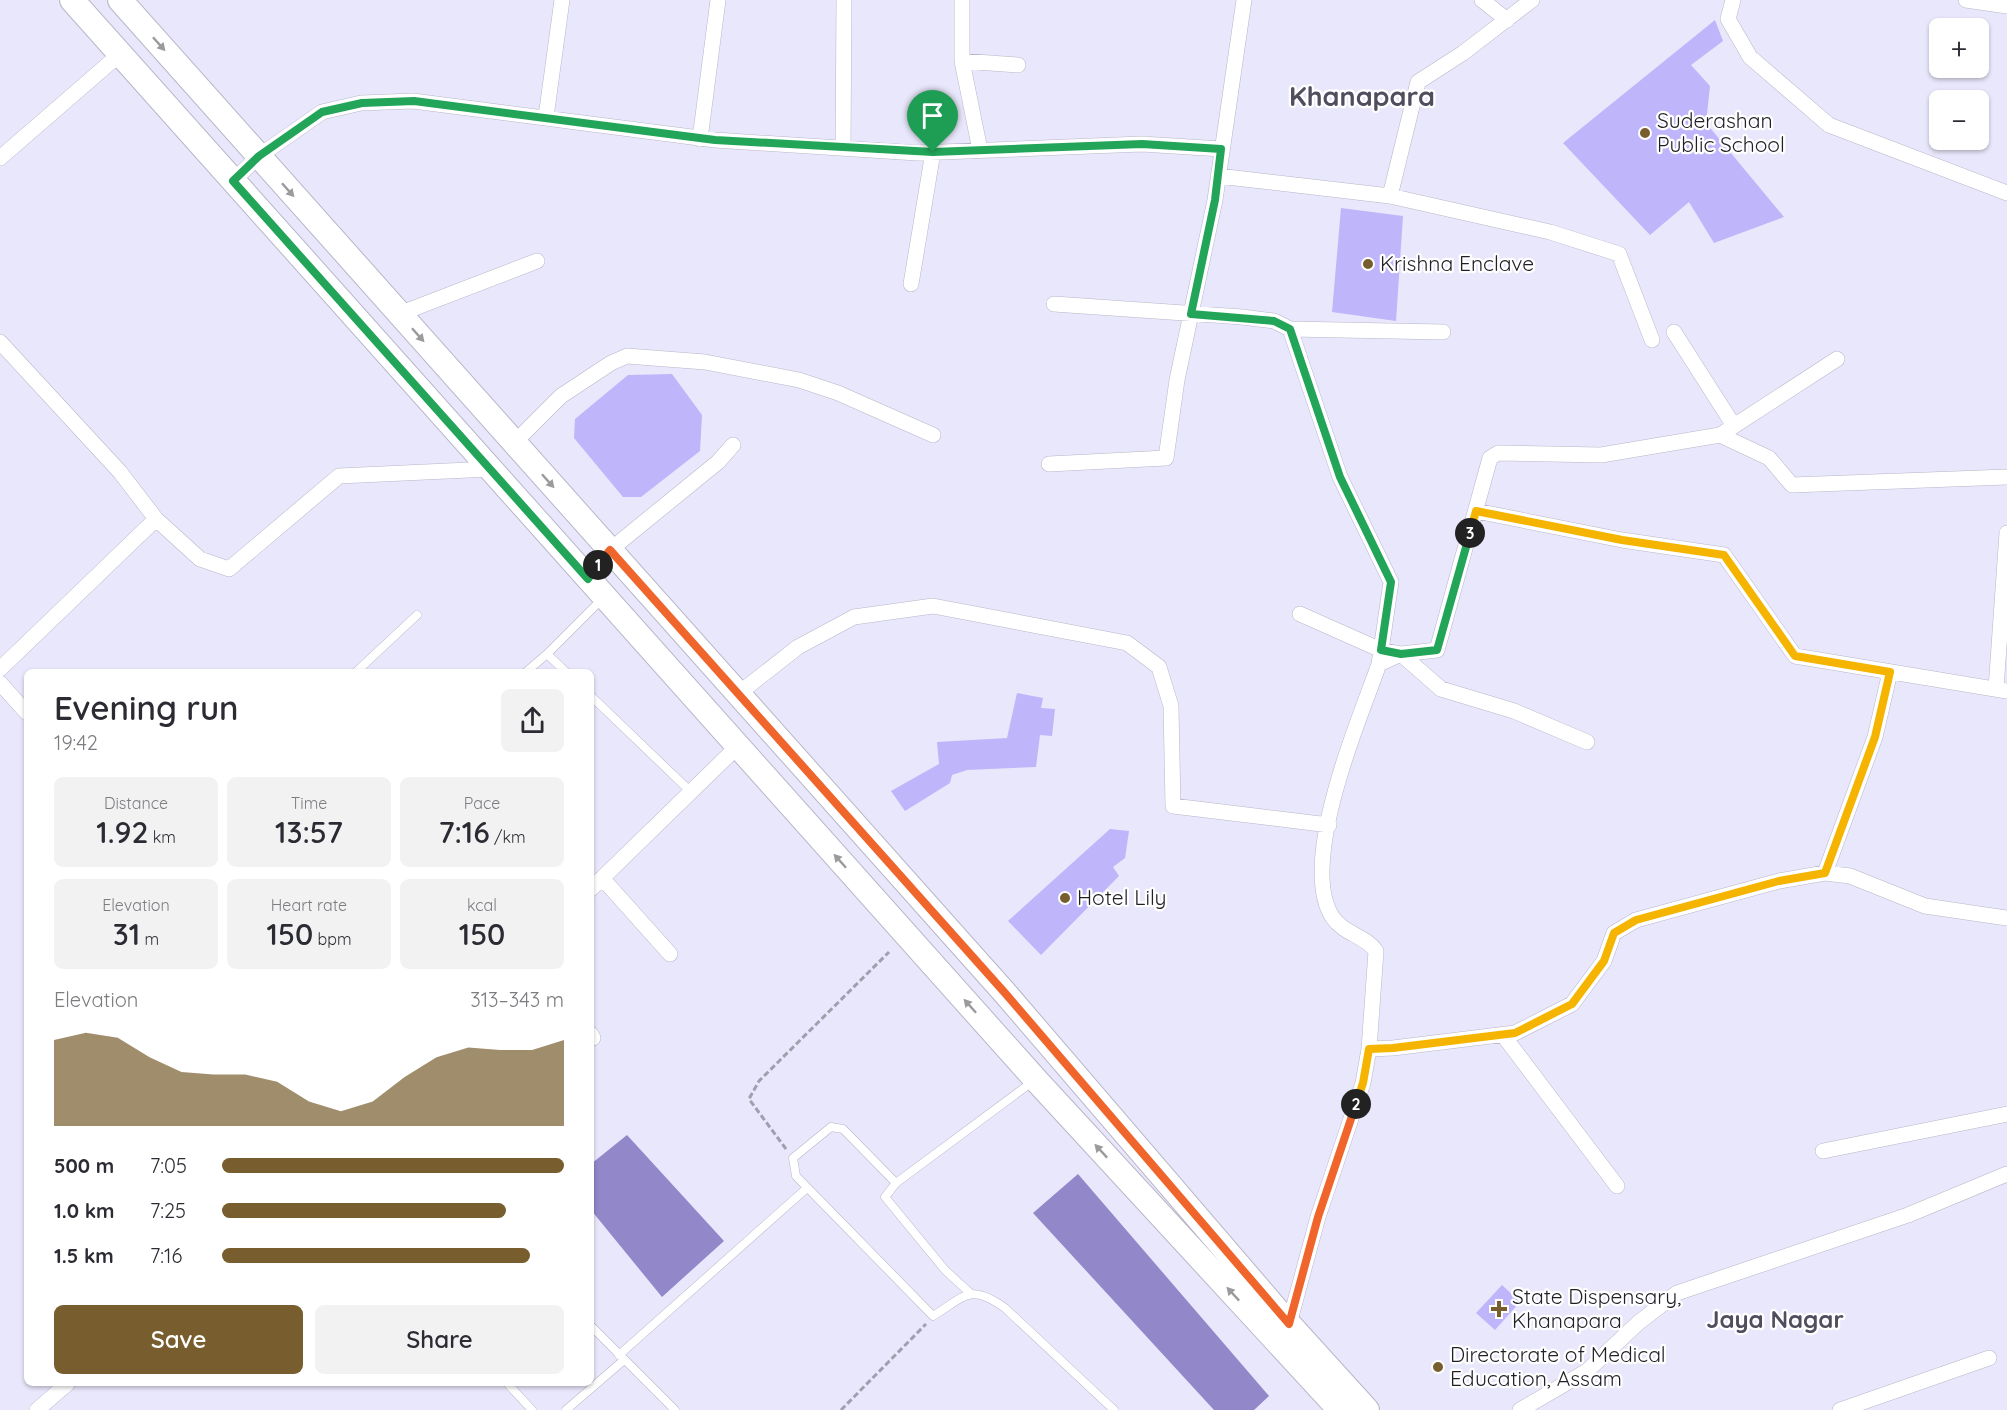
<!DOCTYPE html>
<meta charset="utf-8">
<style>
:root{--surface:#fff;--page:#f2f2f3;--text:#2b2b33;--muted:#7c7c81;--accent:#785e2f}
body{margin:0;font-family:Quicksand,sans-serif;background:var(--page);color:var(--text);height:100vh;display:flex;flex-direction:column;font-size:22px;white-space:nowrap}
*{box-sizing:border-box;margin:0}
p{font-size:20px;color:var(--muted)}
.icon{flex:none;width:33px;height:33px;fill:none;stroke:currentColor;stroke-width:2;stroke-linecap:round;stroke-linejoin:round}
.map{position:relative;flex:1;overflow:hidden}
.details{position:absolute;left:24px;top:669px;width:570px;height:717px;display:flex;flex-direction:column;background:var(--surface);border-radius:9px;box-shadow:0 2px 4px #0004}
.details>*{flex:none}
.fabs{position:absolute;left:1929px;top:18px;display:grid;gap:12px}
.fabs a{display:grid;place-items:center;width:60px;height:60px;border-radius:9px;background:var(--surface);box-shadow:0 2px 4px #0004;font-size:30px}
.pin{position:absolute;display:grid;place-items:center;width:51px;height:51px;color:#fff;margin:-62px -26px;border-radius:50% 50% 50% 0;rotate:-45deg;box-shadow:0 0 6px #0007}
.pin .icon{rotate:45deg}
.km{position:absolute;width:30px;height:30px;margin:-15px;border-radius:50%;background:#222;color:#fff;font-size:16px;line-height:30px;text-align:center}
.round{display:grid;place-items:center;flex:none;width:63px;height:63px;border-radius:9px;background:var(--page)}
.head{display:flex;align-items:center;justify-content:space-between;height:102px;padding:0 30px}
h1{font-size:33px;font-weight:600;line-height:45px}
.figures{display:grid;grid-template-columns:repeat(3,1fr);gap:9px;height:102px;padding:6px 30px}
.figures div{display:grid;align-content:center;border-radius:9px;background:var(--page);text-align:center}
.figures b{font-size:30px;font-weight:600}
.figures small{font-size:16px;font-weight:400}
.figures p{font-size:16px}
.chart{height:168px;padding:12px 30px}
.chart p{display:flex;justify-content:space-between}
.chart svg{width:100%;height:108px;margin-top:6px;fill:var(--accent);opacity:.7}
.button{display:flex;gap:12px;margin-top:auto;padding:12px 30px}
.button a{flex:1;height:69px;border-radius:9px;background:var(--accent);color:#fff;font-size:24px;font-weight:600;line-height:69px;text-align:center}
.button a+a{background:var(--page);color:var(--text)}
ul{padding:0 30px;list-style:none;font-size:20px}
li{display:grid;grid-template-columns:96px 72px 1fr;align-items:center;height:45px}
li i{height:15px;border-radius:8px;background:var(--accent)}
.map>svg:first-child{display:block}
</style>
<div class="map">
<svg width="2007" height="1410" viewBox="0 0 2007 1410">
<rect width="100%" height="100%" fill="#e9e7fb"/>
<!-- water -->
<path fill="#9187c9" d="M627 1135 724 1241 662 1297 591 1210V1164Z
M1078 1174 1269 1396 1254 1410H1214L1033 1213Z"/>
<!-- building -->
<path fill="#beb5fa" d="M1715 20 1723 41 1691 65 1710 86 1706 123 1784 217 1714 243 1689 202 1650 235 1563 143Z
M1341 208 1403 216 1396 321 1332 312Z
M672 374 702 415 700 451 641 497H623L574 438 575 419 628 375Z
M1017 693 1043 698 1041 708 1055 709 1052 736 1040 735 1036 767 967 770 952 775 950 783 905 811 891 791 939 764 937 742 1007 738Z
M1110 829 1129 831 1125 858 1113 867 1119 876 1041 955 1008 921Z
M1502 1285 1520 1302 1495 1330 1476 1313Z"/>
<g fill="none" stroke-linecap="round" stroke-linejoin="round">
<!-- service casing -->
<g stroke="#b8b6c8" stroke-width="9">
<path id="service" d="M356 672 417 615
M526 672 547 654
M566 672 547 654 603 598
M591 696 691 792
M1032 1082 896 1183 843 1129 831 1127 793 1158 796 1176 933 1316C965 1296 970 1283 1005 1308L1114 1410
M896 1183 885 1197 945 1270 970 1293
M591 1326 675 1410
M619 1355 807 1188
M507 1383 532 1410
M566 1410 624 1360"/>
</g>
<!-- minor casing -->
<g stroke="#b8b6c8" stroke-width="16">
<path id="minor" d="M962 0V61L980 150
M1482 0 1507 20
M1733 0 1728 19 1750 57 1829 125 2007 193
M1966 0 2007 6
M962 61 1018 65
M546 117 562 0
M700 139 718 0
M843 148 844 0
M0 158 120 54
M1218 176 1390 196 1550 232 1619 254 1652 340
M233 181 259 156 322 112 361 103 413 101 715 140 917 153 1142 144 1221 149
M1390 196 1418 82 1463 53 1532 0
M911 284 933 152
M1054 304 1242 317 1274 321 1290 329 1443 332
M399 314 537 261
M1290 329 1340 477 1391 582 1379 664
M1674 332 1734 426
M0 342 120 472 156 519 200 559 229 569 339 476 490 469
M1720 435 1769 458 1792 485 2007 477
M514 443 561 396 611 363 627 356 705 362 799 380 838 393 933 435
M1049 464 1166 458 1177 380 1215 200 1244 0
M1476 511 1622 540 1724 555 1795 656 2007 691
M588 579 610 550 718 462 733 445
M1300 614 1381 650 1401 654 1441 689 1514 711 1587 742
M0 669 156 519
M0 683 27 713
M1996 689 2007 533
M738 694 798 647 854 617 933 606 1127 643 1159 667 1171 706 1173 806 1329 825
M1825 873 1875 737 1890 672
M602 878 670 954
M591 889 738 746
M591 1034 593 1038
M1503 1035 1617 1186
M1369 1049 1376 951C1366 936 1344 934 1333 918 1297 864 1359 721 1379 664L1401 654 1437 650 1490 458 1498 453 1601 455 1720 435 1837 359
M1823 1151 2007 1114
M1289 1324 1318 1217 1363 1083 1369 1049 1393 1048 1515 1033 1572 1004 1604 961 1614 933 1636 920 1779 881 1825 873 1850 876 1925 906 2007 918
M37 1410 68 1383
M1520 1410 1587 1371 1638 1323 1677 1293 1908 1215 2007 1174
M1840 1410 1989 1358"/>
</g>
<!-- primary casing -->
<g stroke="#b8b6c8" stroke-width="26">
<path id="primary" d="M72 0 1036 1080 1340 1410
M120 0 1005 993 1289 1324 1367 1410"/>
</g>
<!-- path -->
<path stroke="#a19fae" stroke-width="3" stroke-dasharray="6 3" stroke-linecap="butt" d="M786 1149 749 1099 759 1081 889 952
M841 1410 926 1324"/>
<!-- service -->
<use href="#service" stroke="#fff" stroke-width="8"/>
<!-- minor -->
<use href="#minor" stroke="#fff" stroke-width="15"/>
<!-- primary -->
<use href="#primary" stroke="#fff" stroke-width="24"/>
</g>
<!-- one-way arrows -->
<defs><path id="oneway-solid" d="M-6-.8H1V-3.2L6.5 0L1 3.2V.8H-6Z" transform="scale(1.5)"/></defs>
<g fill="#9b9a9d">
<use href="#oneway-solid" transform="translate(159 44) rotate(48)"/>
<use href="#oneway-solid" transform="translate(288 190) rotate(48)"/>
<use href="#oneway-solid" transform="translate(418 335) rotate(48)"/>
<use href="#oneway-solid" transform="translate(548 481) rotate(48)"/>
<use href="#oneway-solid" transform="translate(840 861) rotate(-132)"/>
<use href="#oneway-solid" transform="translate(970 1006) rotate(-132)"/>
<use href="#oneway-solid" transform="translate(1101 1151) rotate(-133)"/>
<use href="#oneway-solid" transform="translate(1233 1294) rotate(-133)"/>
</g>
<g fill="none" stroke-linecap="round" stroke-linejoin="round">
<!-- split-1 casing -->
<g stroke="#fff" stroke-width="12">
<path id="split-1" d="M598 565 588 579 233 181 259 156 322 112 362 103 414 101 715 140 933 152"/>
</g>
<!-- split-2 casing -->
<g stroke="#fff" stroke-width="12">
<path id="split-2" d="M598 565 610 550 1005 993 1289 1324 1318 1217 1356 1104"/>
</g>
<!-- split-3 casing -->
<g stroke="#fff" stroke-width="12">
<path id="split-3" d="M1356 1104 1363 1083 1369 1049 1393 1048 1515 1033 1572 1004 1604 961 1614 933 1636 920 1779 881 1825 873 1875 737 1890 672 1795 656 1724 555 1622 540 1476 511 1470 533"/>
</g>
<!-- split-4 casing -->
<g stroke="#fff" stroke-width="12">
<path id="split-4" d="M933 152 1142 144 1221 149 1215 200 1191 314 1274 321 1290 329 1340 477 1391 582 1381 650 1401 654 1437 650 1470 533"/>
</g>
<!-- split-1 -->
<use href="#split-1" stroke="#22a559" stroke-width="8"/>
<!-- split-2 -->
<use href="#split-2" stroke="#f0652b" stroke-width="8"/>
<!-- split-3 -->
<use href="#split-3" stroke="#f5b400" stroke-width="8"/>
<!-- split-4 -->
<use href="#split-4" stroke="#22a559" stroke-width="8"/>
</g>
<!-- markers -->
<g fill="#785e2f" stroke="#fff" stroke-width="2">
<circle cx="1645" cy="133" r="6"/>
<circle cx="1368" cy="264" r="6"/>
<circle cx="1065" cy="898" r="6"/>
<path d="M1496 1300h6v6h6v6h-6v6h-6v-6h-6v-6h6z"/>
<circle cx="1438" cy="1367" r="6"/>
</g>
<g text-anchor="middle" stroke-width="4.5" stroke-linejoin="round" paint-order="stroke">
<!-- poi labels -->
<g font-size="21" fill="#201f26" stroke="#fff" text-anchor="start">
<text x="1657" y="128">Suderashan<tspan x="1657" dy="24">Public School</tspan></text>
<text x="1380" y="271">Krishna Enclave</text>
<text x="1077" y="905">Hotel Lily</text>
<text x="1512" y="1304">State Dispensary,<tspan x="1512" dy="24">Khanapara</tspan></text>
<text x="1450" y="1362">Directorate of Medical<tspan x="1450" dy="24">Education, Assam</tspan></text>
</g>
<!-- quarter labels -->
<g font-size="24" font-weight="bold" fill="#504e5e" stroke="#fff">
<text x="1775" y="1328">Jaya Nagar</text>
</g>
<!-- district labels -->
<g font-size="27" font-weight="bold" fill="#504e5e" stroke="#fff">
<text x="1362" y="106">Khanapara</text>
</g>
</g>
</svg>
<div class="fabs">
<a>+</a>
<a>−</a>
</div>
<div class="pin" style="left:933px;top:152px;background:#1e9e55"><svg class="icon" aria-label="arrive" viewBox="0 0 24 24"><path d="M6 21V4h12l-3 4 3 4H6"/></svg></div>
<b class="km" style="left:598px;top:565px">1</b>
<b class="km" style="left:1356px;top:1104px">2</b>
<b class="km" style="left:1470px;top:533px">3</b>
<section class="details">
<div class="head"><div><h1>Evening run</h1><p>19:42</p></div><a class="round"><svg class="icon" aria-label="share" viewBox="0 0 24 24"><path d="M12 15V3M7 8l5-5 5 5M5 13v7h14v-7"/></svg></a></div>
<div class="figures">
<div><p>Distance</p><b>1.92<small> km</small></b></div>
<div><p>Time</p><b>13:57</b></div>
<div><p>Pace</p><b>7:16<small> /km</small></b></div>
</div>
<div class="figures">
<div><p>Elevation</p><b>31<small> m</small></b></div>
<div><p>Heart rate</p><b>150<small> bpm</small></b></div>
<div><p>kcal</p><b>150</b></div>
</div>
<div class="chart"><p><span>Elevation</span>313–343 m</p>
<svg viewBox="0 0 160 44" preserveAspectRatio="none"><path d="M0 44V9L10 6L20 8L30 16L40 22L50 23L60 23L70 26L80 34L90 38L100 34L110 24L120 16L130 12L140 13L150 13L160 9V44z"/></svg>
</div>
<ul>
<li><b>500 m</b>7:05<i style="width:100%"></i></li>
<li><b>1.0 km</b>7:25<i style="width:83%"></i></li>
<li><b>1.5 km</b>7:16<i style="width:90%"></i></li>
</ul>
<div class="button"><a>Save</a><a>Share</a></div>
</section>
</div>
